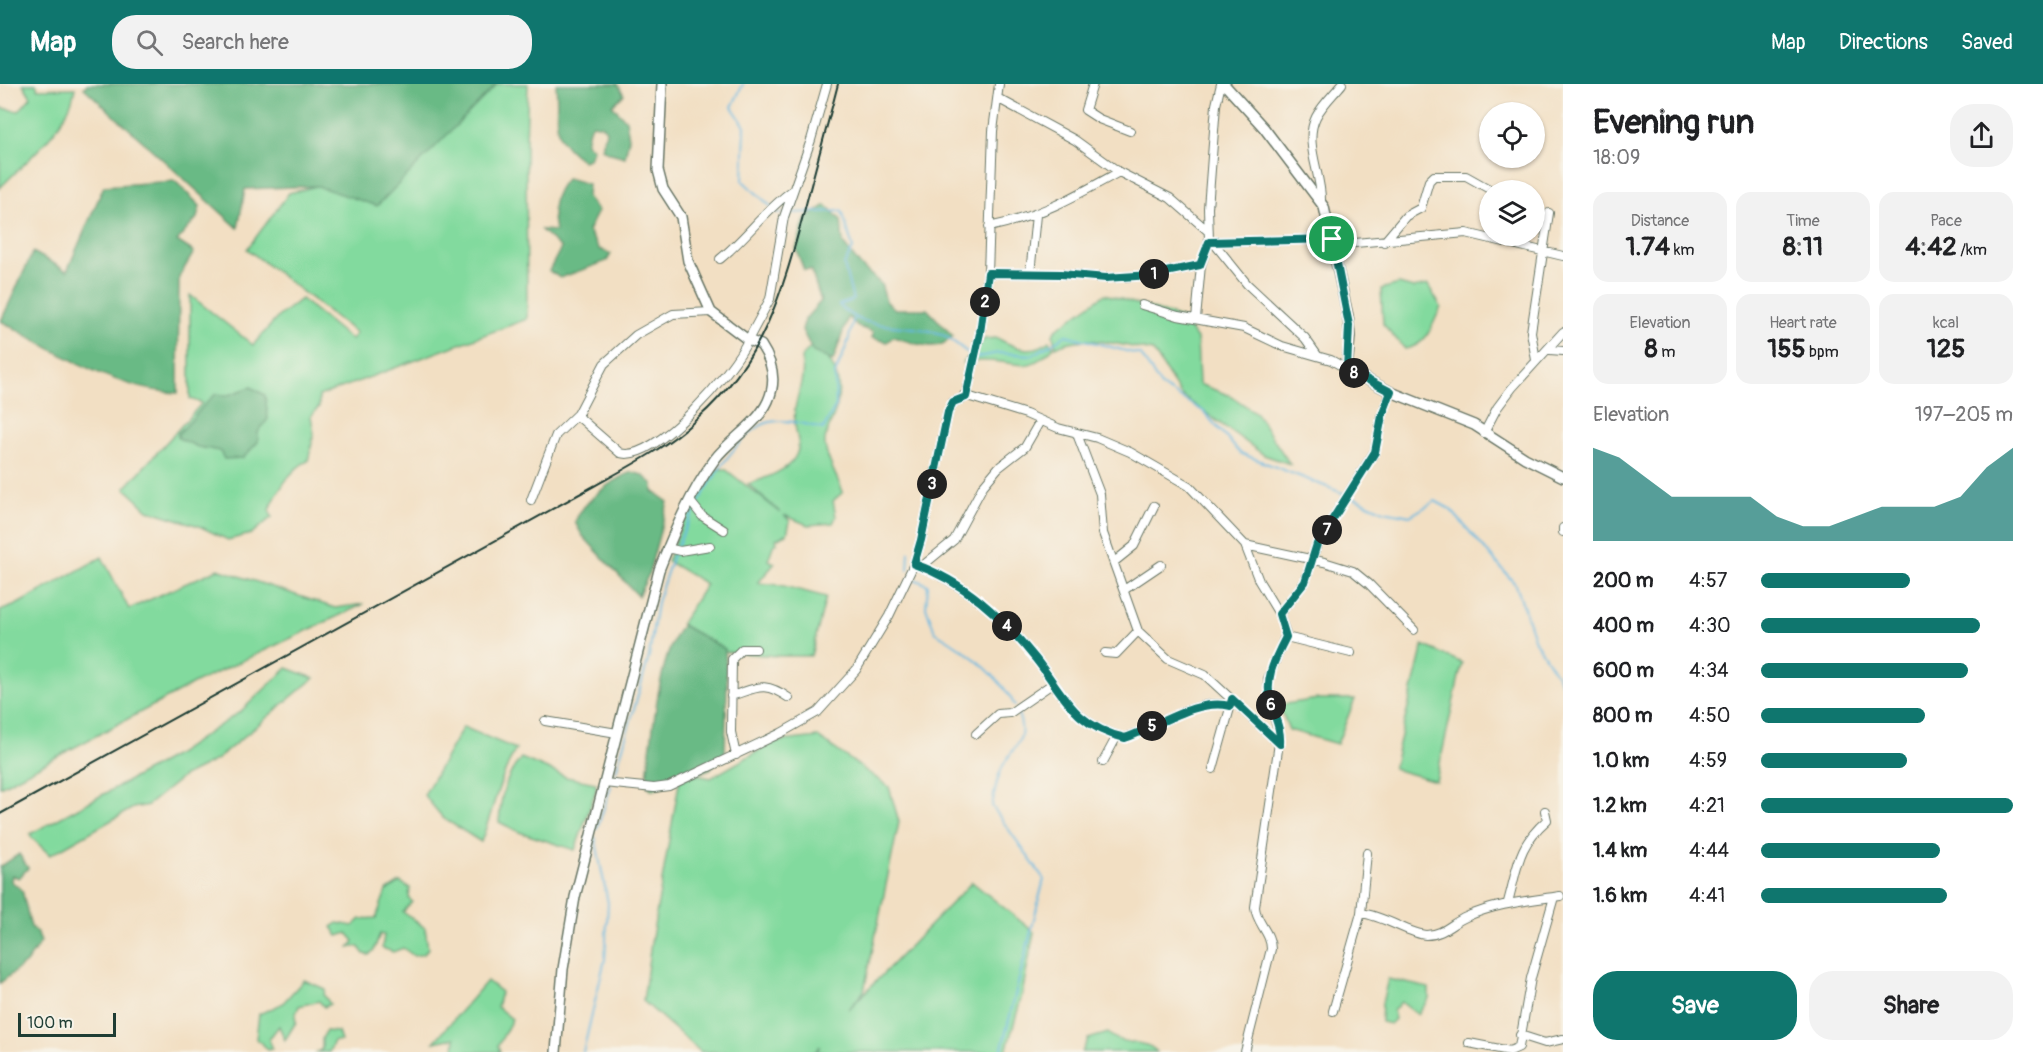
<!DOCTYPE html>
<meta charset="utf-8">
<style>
:root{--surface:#fff;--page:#f2f2f2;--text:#202124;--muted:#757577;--accent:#0f766e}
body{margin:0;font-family:Pangolin,sans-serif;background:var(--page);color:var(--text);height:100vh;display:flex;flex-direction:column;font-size:22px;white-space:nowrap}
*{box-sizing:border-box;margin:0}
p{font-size:20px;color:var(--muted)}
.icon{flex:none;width:33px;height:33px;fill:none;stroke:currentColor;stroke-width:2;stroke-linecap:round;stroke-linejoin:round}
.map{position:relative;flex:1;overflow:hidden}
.side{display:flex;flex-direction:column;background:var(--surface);width:480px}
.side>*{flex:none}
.controls{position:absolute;left:1479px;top:18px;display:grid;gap:12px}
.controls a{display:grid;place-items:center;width:66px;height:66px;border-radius:50%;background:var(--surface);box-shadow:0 2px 4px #0004;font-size:30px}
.scale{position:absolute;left:18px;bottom:15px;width:98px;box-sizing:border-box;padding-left:6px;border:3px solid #1f3d34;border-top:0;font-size:16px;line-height:21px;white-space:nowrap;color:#1f3d34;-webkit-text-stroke:4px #f7f3e8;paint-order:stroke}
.pin{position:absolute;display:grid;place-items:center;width:51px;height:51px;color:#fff;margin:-26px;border:3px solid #fff;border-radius:50%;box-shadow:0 2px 6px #0007}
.km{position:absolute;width:30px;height:30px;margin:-15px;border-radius:50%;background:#222;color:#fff;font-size:16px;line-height:30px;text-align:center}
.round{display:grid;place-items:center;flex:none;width:63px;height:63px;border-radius:24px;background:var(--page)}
.head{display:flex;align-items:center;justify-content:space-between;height:102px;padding:0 30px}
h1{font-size:33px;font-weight:700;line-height:45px}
.stats{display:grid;grid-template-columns:repeat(3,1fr);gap:9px;height:102px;padding:6px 30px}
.stats div{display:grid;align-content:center;border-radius:15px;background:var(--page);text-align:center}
.stats b{font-size:26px;font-weight:700}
.stats small{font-size:16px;font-weight:400}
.stats p{font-size:16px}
.chart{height:168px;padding:12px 30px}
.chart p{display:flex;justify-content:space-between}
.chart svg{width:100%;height:108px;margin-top:6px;fill:var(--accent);opacity:.7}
.button{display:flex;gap:12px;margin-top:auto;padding:12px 30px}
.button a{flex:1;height:69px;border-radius:24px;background:var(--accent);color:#fff;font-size:24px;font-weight:700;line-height:69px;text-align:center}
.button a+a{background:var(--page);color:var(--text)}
ul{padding:0 30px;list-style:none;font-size:20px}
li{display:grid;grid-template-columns:96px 72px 1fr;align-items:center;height:45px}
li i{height:15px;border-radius:8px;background:var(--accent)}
header{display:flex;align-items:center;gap:36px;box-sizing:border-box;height:84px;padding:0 30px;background:var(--accent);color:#fff}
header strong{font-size:28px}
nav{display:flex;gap:33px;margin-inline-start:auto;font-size:21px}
.search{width:420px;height:54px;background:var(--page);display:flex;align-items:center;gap:15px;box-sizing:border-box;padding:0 21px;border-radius:24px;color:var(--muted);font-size:22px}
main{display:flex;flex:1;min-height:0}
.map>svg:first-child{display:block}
</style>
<header>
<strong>Map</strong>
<div class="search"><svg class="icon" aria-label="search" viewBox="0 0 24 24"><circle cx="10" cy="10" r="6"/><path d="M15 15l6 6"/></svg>Search here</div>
<nav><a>Map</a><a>Directions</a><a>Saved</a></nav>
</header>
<main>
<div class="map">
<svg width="1563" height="968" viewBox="0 0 1563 968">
<rect width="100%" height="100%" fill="#f7f3e8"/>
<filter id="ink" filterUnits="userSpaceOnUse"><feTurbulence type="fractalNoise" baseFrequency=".0167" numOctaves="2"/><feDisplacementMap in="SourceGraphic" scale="12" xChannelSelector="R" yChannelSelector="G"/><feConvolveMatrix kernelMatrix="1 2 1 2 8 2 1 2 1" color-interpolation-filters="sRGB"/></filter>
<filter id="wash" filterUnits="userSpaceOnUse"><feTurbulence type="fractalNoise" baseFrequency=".008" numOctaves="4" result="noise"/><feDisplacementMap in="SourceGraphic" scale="24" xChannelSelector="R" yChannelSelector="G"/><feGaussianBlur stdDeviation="1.35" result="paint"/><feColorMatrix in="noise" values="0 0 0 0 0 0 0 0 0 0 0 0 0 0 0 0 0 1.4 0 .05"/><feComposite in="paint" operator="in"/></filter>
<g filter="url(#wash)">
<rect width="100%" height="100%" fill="#f2dfc3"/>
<!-- green -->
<path fill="#82da9e" stroke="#508c69" stroke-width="1.5" d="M23 0H36L38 5 75 4C69 43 27 76 0 104V24L19 27 31 13Z
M478 0H528L526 57 527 235 319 312V323L311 332 314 350 308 377C290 384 277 410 269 426L272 433 251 450 228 456 199 442 148 426 125 404 202 319 190 315V211L253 261 279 232 301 215 351 256 356 249 247 165 289 109 340 96Z
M1399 200 1413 204 1428 201 1441 223C1431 243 1428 261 1405 265L1383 240 1381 205Z
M1105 210 1188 236 1191 247 1197 255 1199 300 1231 312 1256 329 1290 380 1264 371 1181 311 1153 267C1122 262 1085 248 1056 263L1053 252 1055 246Z
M997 254C1015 264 1033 271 1049 257L1054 263C1026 292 1019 277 987 277 979 276 971 278 963 279L984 255Z
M812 261C834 273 842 297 837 321 835 333 827 344 825 356 823 368 838 395 843 408L833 417 836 433 833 439 808 441 784 431 790 437 787 450 776 455 777 459 773 462 768 476 775 479 758 499 780 501 826 513 811 572H777L726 568 681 540 706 500 667 477 684 435 711 385H725L781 429 748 400C767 394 802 383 798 357 796 344 793 339 795 325 798 307 806 291 801 274Z
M102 473 129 525 218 485 335 524 364 520 197 598 0 703V527L16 521Z
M1423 561 1462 579 1436 697 1393 685Z
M287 584 314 594 216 676 184 692 148 721 133 724 50 771 32 754 30 750 174 672 241 627Z
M1318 615H1355L1337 660 1289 646 1279 621Z
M463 643 516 665C499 695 493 726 481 758L443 734 424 711Z
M818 653 889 703 899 738 864 907 848 926 972 798 1034 848 1022 911 1006 968H817L820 962 815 968H701L643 917 651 859 681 688 711 694 774 658Z
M521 674 566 693 596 699V706L575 766 519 748 499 738C501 712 504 695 521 674Z
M400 798 410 804 409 814 412 818 403 828 425 844 428 864 424 870 414 872 403 864 393 868 382 864 384 851 380 850 374 866 369 871 364 870 358 862 349 864 354 857 347 849 338 852 332 843 338 839 353 842 361 835 376 834 386 807Z
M1388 895 1429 904V914L1418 931 1401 918 1393 927 1395 935 1390 940 1381 938 1382 919Z
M304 896 325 905 324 911 330 920 324 923 319 917 299 922 295 932 296 938 285 956 279 942 269 955 272 964 268 965 256 955 259 930 282 920Z
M487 897 501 908 497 923 512 935 498 962 500 968H454L455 954 434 958Z
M326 947 338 948 341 957H334L329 968H317L322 965V955Z
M1108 949C1121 963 1145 954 1157 968H1082L1088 955Z"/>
<!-- forest -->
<path fill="#69ba85" stroke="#447c5c" stroke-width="1.5" d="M87 0H497L377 122 317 102 245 105 238 144 84 4Z
M556 0H618L624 11 612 21 626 36 629 54 625 73 607 68 602 64 606 47 603 42 593 40 589 45 586 59 593 65 589 75 583 77C546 51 560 38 556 0Z
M567 94 588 100 587 113 598 127 588 147 599 165 611 170 607 177 560 194 549 187 561 164 541 146 555 147C551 126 552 110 567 94Z
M175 97 200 122 197 134 177 157 194 168 179 193 178 309C114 306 56 267 1 237L33 168 67 187 104 102Z
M826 121 841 136 843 159 860 181 881 200 886 217 895 225H927L953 252C937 271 913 258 893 253L887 258 872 254 873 248 859 243 848 233 833 277 813 268 802 246 805 235 821 217 811 186H804L796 165 805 135Z
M251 303 265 311 268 335 258 348V358L243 374 224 375 220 367 198 363 178 354V349C193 338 200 322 216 310L225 312Z
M632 388 642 391 653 400V407L668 418 648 492 638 512 582 451 575 438C582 418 613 395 632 388Z
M682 541 725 565 727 601 725 669 710 685 652 706 646 700C652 658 657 574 682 541Z
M19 770 28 784 19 794 12 791 11 797 22 806 31 843 37 848 41 858 26 879 0 899V783Z"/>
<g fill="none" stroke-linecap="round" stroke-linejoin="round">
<!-- stream -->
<path stroke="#64b7e0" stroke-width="2" d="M743 0 732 23 745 42 743 97 778 129H783
M789 129 842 127 853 164 844 181 853 216 839 221C865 250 907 237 941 250 951 254 962 265 972 272
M977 273 999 269 1033 271 1066 251 1141 271 1161 302 1203 327 1240 369 1345 410
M1350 412 1384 427 1410 432 1435 417 1450 425 1516 501 1535 557 1563 601
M677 463C691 429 728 360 760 342 776 332 807 340 823 345L836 322 835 290 848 258 854 232
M908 486 909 468
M910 493 928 501 926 523 935 548C964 565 1000 590 1015 622
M613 697 649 573 657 518 674 468
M597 745 611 702
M583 968 605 875 608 819 595 753
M1001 968 1044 795 992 722C994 711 996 697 1001 686 1012 660 1030 660 1017 627"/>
</g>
</g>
<g filter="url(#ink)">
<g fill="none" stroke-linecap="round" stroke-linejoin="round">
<!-- minor casing -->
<g stroke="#697666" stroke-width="10">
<path id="minor" d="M1093 0 1085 26 1099 35 1130 47
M999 15 1075 56 1119 88 1170 114 1208 147
M1321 117C1322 91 1303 59 1316 33 1322 21 1333 11 1342 0
M989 143C1039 133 1074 113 1119 88
M1211 158 1332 155
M1213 158 1247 200 1305 254 1317 271
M1384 158 1406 132 1421 124 1429 97 1434 92H1466L1491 106
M1333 161 1466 149 1563 172
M720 175C747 153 765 126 793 106
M988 189 1061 190 1106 194 1151 191 1201 181
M1030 190 1036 131
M1142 221 1178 232 1244 244 1282 262 1331 276 1347 285
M711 228 673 230 636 251 604 280 578 330 581 335 620 369C655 380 735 285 748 256
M1196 235 1201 181 1209 157 1208 124 1216 21 1221 0
M748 256 770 215 784 133 811 56 827 0
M1550 266 1563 267
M1536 276 1531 248 1549 129
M964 311 1026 330 1058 344 1097 354 1130 368 1189 402 1245 461 1324 478 1353 487 1369 500 1414 546
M1484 349 1497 324 1512 304 1563 248
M1077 350 1100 410 1103 449 1138 547 1168 575 1205 591 1280 660
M531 416 556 351 578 330
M690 417 702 432 724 446
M1563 444V448
M667 464 680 467 710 462
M1114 478 1134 462 1154 422
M914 480C964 498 1002 533 1035 574 1064 610 1074 642 1125 654 1155 644 1199 612 1230 622
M921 483 954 456 983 402 998 384 1025 363 1040 337
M1124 506 1161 481
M1279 530 1305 498 1317 460 1375 367 1382 332 1391 308
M1286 553 1351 569
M1105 569 1116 570 1138 547
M731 612C757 604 763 596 789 614
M545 637 617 649
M976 650 998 630 1010 629 1052 600
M736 671 731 648 732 575 742 565H756
M1103 678 1117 652
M1213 685 1232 617
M604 699 654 704 669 702 781 649 818 628 856 586 889 532 914 480 921 456 948 328 953 318 966 313 980 249 988 189 993 47 999 0
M1508 818C1518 783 1517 762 1547 736L1545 727
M1361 829C1384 832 1410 850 1426 851 1443 851 1452 839 1466 833 1497 819 1528 817 1560 812
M1333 927 1361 829 1367 769
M1520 951 1545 959 1563 955
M1469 959 1510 967 1519 963 1531 894 1554 813
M1245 968 1271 865C1271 848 1256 839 1255 823L1280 652 1271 622 1268 595 1286 550 1279 530 1259 497 1245 461"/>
</g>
<!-- tertiary casing -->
<g stroke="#697666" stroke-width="12">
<path id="tertiary" d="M1224 0 1264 44 1324 123 1348 232 1350 252 1347 285 1391 308 1474 341 1525 374 1563 393
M556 968 563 885 575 813 659 486C674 448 690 409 715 375 730 355 757 341 768 317 777 297 773 279 761 261L748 256 711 228 688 177 681 133 663 105 658 86 662 0"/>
</g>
<!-- minor -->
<use href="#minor" stroke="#fff" stroke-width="8"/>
<!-- tertiary -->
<use href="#tertiary" stroke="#fff" stroke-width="9"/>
<!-- rail -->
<path stroke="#1f3d34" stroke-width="2" d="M0 730 594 402C630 382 667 363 697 335 763 277 782 210 804 128 815 85 827 43 838 0"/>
</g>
</g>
<g fill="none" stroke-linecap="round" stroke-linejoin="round" filter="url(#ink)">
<!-- route casing -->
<g stroke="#fff" stroke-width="12">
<path id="route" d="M1332 155 1349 241 1347 285 1391 308 1382 332 1375 368 1317 460 1305 498 1279 530 1286 553C1274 576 1263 597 1272 624 1276 636 1281 646 1280 660L1232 615 1230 622C1198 613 1155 644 1125 654 1073 642 1064 610 1035 574 1002 533 964 497 914 480L921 456 948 328 953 318 966 313 980 249 988 189 1061 190 1106 194 1151 191 1200 181 1209 158Z"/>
</g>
<!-- route -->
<use href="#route" stroke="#0f766e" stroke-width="8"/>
</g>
</svg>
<div class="controls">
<a><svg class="icon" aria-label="locate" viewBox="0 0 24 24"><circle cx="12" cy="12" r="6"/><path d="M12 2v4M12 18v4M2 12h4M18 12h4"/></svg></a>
<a><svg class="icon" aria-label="layers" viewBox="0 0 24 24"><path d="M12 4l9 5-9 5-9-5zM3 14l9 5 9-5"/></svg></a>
</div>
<div class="scale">100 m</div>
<div class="pin" style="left:1332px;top:155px;background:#1e9e55"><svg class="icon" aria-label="arrive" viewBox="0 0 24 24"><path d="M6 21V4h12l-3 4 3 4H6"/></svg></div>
<b class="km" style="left:1154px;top:190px">1</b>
<b class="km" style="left:985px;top:218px">2</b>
<b class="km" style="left:932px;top:400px">3</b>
<b class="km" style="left:1007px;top:542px">4</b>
<b class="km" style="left:1152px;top:642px">5</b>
<b class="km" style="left:1271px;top:621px">6</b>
<b class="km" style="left:1327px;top:446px">7</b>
<b class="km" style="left:1354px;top:289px">8</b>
</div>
<section class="side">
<div class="head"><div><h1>Evening run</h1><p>18:09</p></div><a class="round"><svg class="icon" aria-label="share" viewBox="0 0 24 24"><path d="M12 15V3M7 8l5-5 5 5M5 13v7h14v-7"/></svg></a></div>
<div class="stats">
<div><p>Distance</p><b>1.74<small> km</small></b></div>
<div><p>Time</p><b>8:11</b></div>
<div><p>Pace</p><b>4:42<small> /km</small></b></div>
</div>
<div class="stats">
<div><p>Elevation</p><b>8<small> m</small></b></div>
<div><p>Heart rate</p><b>155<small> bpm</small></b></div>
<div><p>kcal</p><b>125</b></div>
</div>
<div class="chart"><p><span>Elevation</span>197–205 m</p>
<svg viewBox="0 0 160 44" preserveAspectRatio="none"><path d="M0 44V6L10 10L20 18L30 26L40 26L50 26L60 26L70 34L80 38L90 38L100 34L110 30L120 30L130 30L140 26L150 14L160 6V44z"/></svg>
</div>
<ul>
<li><b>200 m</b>4:57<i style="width:59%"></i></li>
<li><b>400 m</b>4:30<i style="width:87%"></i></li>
<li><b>600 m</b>4:34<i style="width:82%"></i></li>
<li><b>800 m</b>4:50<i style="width:65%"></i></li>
<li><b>1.0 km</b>4:59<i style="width:58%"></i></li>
<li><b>1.2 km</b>4:21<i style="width:100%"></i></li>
<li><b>1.4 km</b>4:44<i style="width:71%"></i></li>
<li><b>1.6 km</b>4:41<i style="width:74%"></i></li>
</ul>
<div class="button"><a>Save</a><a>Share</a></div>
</section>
</main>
